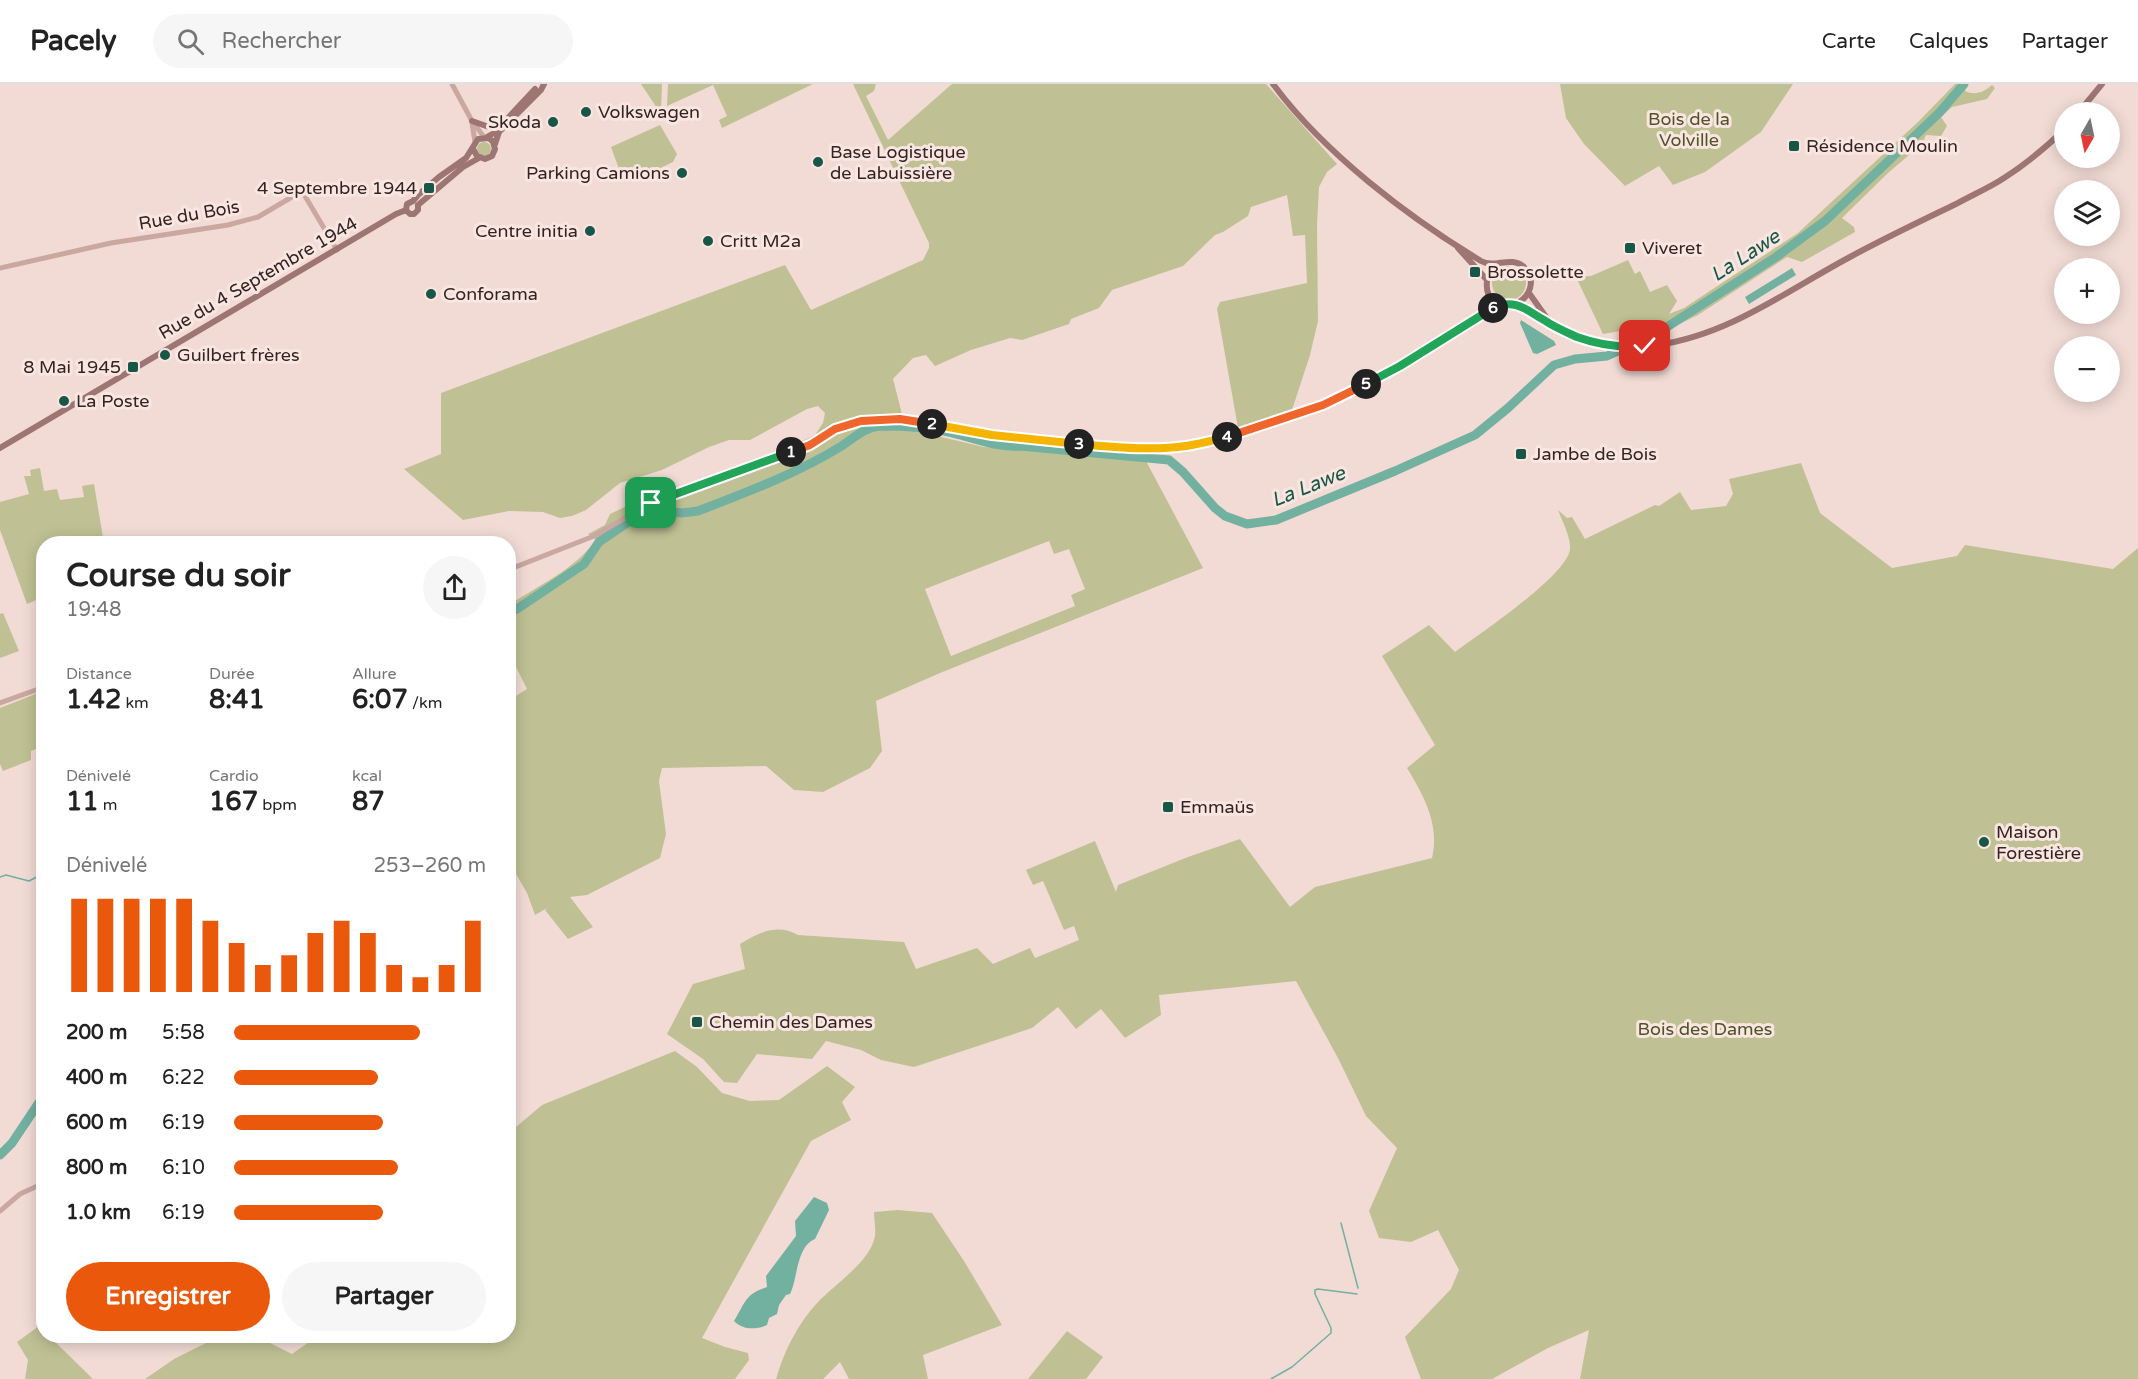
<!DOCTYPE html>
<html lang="fr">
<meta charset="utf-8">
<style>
:root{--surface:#fff;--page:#f6f6f6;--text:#222;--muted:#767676;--line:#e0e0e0;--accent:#ea580c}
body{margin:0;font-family:"Varela Round",sans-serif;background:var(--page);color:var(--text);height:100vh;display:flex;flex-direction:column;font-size:22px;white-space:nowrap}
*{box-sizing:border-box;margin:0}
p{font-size:20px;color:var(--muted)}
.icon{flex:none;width:33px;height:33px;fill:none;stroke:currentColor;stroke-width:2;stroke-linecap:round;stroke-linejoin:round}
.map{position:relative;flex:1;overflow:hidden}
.details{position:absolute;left:36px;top:452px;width:480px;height:807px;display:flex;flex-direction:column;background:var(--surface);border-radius:24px;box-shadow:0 3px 15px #0003}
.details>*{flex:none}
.needle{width:39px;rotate:189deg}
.tools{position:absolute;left:2054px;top:18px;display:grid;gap:12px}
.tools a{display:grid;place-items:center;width:66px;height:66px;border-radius:50%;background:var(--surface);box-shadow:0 3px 15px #0003;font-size:30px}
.pin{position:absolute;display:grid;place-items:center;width:51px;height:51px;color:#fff;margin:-26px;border-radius:12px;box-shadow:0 3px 9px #0006}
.km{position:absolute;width:30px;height:30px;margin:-15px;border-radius:50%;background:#222;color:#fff;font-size:16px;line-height:30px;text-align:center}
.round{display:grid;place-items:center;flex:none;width:63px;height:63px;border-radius:32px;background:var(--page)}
.summary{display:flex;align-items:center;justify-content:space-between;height:102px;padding:0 30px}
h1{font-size:33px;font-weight:700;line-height:45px}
.stats{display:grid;grid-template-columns:repeat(3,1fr);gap:9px;height:102px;padding:6px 30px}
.stats div{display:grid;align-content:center}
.stats b{font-size:26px;font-weight:700}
.stats small{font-size:16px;font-weight:400}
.stats p{font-size:16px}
.chart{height:168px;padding:12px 30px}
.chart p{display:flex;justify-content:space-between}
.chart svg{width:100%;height:108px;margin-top:6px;stroke:var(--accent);stroke-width:6}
.action{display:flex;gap:12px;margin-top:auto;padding:12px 30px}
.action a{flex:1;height:69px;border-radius:36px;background:var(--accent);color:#fff;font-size:24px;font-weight:700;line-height:69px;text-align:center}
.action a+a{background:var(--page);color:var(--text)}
ul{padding:0 30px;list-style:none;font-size:20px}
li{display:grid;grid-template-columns:96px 72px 1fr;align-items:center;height:45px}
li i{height:15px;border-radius:8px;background:var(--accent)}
header{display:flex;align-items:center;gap:36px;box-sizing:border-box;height:84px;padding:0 30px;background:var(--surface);border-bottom:2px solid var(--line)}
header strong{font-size:28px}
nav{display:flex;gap:33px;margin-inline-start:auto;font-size:21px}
.search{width:420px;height:54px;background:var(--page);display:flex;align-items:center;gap:15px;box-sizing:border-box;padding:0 21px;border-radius:33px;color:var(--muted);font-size:22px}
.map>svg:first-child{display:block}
</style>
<header>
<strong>Pacely</strong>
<div class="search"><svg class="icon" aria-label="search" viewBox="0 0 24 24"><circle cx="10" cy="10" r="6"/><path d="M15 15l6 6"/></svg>Rechercher</div>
<nav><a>Carte</a><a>Calques</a><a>Partager</a></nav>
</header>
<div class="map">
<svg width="2138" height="1295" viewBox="0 0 2138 1295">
<rect width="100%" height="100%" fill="#f2dbd5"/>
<!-- green -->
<path fill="#bfc194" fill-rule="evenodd" d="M641 0H662L661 27H659Z
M668 0H813L722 44 719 36 727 32 713 1 667 22Z
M853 0H876L874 7 866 12 888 56 952 0H1266L1337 80 1327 88 1319 103 1317 141 1318 237 1310 271 1292 326 1238 344 1217 225 1220 218 1307 199 1305 151 1293 152 1287 111 1251 123 1248 132 1223 148 1215 151 1183 182 1112 206 1099 224 1071 235 1069 240 1022 256 1010 254 971 266 935 282 926 271 913 274 893 295 903 334 934 341 937 352 984 363 1146 377 1203 484 940 589 876 617 882 667 870 684 823 708 794 706 766 682 662 684 659 697 666 750 660 774 587 811 570 813 593 843 568 855 545 826 549 823 535 831 527 809 509 778V616L527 605 509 569V521C539 501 574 486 596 456L588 450 605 441 610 430 631 420 783 366 815 351 823 339 825 329 818 322 807 325 750 356H729L709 363 662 386 620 399 586 426 572 432 560 434 543 428 509 427 463 436 404 385 441 370V309L785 181 811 226 923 176 929 164V159ZM1049 457 1054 470 1069 465 1085 505 1071 511 1075 522 951 572 925 505Z
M1560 0H1793L1761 48 1705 88 1673 101 1659 82 1625 102 1584 60 1566 34Z
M1955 0H1967L1965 7C1975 12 1984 8 1992 1L1995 4 1987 15 1952 23 1941 33 1947 42 1941 52 1926 51 1922 60 1888 89 1842 134 1854 143 1855 148 1802 178 1787 173 1698 231 1663 248 1657 241 1603 250 1576 193 1591 192 1628 176 1635 190 1640 187 1650 208 1667 201 1677 217 1669 230 1684 224 1798 149 1918 38Z
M660 41 677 70 673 78 637 95 619 85 611 63Z
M477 65a7 7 0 1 1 14 0a7 7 0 1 1-14 0Z
M1492 199a17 17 0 1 1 34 0a17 17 0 1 1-34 0Z
M1801 379 1820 429 1892 484 1957 472 1965 461 2113 485 2138 464V1295H1580L1589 1246 1548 1264 1492 1295H1421L1405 1253 1451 1205 1459 1186 1438 1146 1411 1158 1379 1154 1369 1127 1397 1064 1366 1032 1339 976 1296 897 1159 911 1161 931 1125 954 1101 925 1076 945 1058 923 1032 944 914 983 881 976 861 966 826 957 812 975 757 970 737 999 724 998 703 975 667 950 693 900 745 885 740 860C758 849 777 839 798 851L904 858 916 885 977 864 993 880 1030 864 1035 874 1079 856 1074 842 1064 846 1043 797 1033 801 1026 786 1095 757 1116 808 1118 801 1188 773 1240 755 1290 823 1315 803 1432 774C1440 741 1424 712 1407 684L1435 661 1382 572 1429 541 1455 568C1478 551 1568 491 1570 465 1571 453 1562 437 1558 426L1567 434 1572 433 1585 455 1655 421 1659 422 1680 408 1691 426 1726 422 1733 410 1729 395Z
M40 384 44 407 57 405 60 416 84 413 82 402 94 400 104 459H44L43 513 27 520 0 446V418L29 410 24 392H31L30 386Z
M3 529 19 567 0 574V530Z
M43 607V662L31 667V676L3 687 0 680V624Z
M675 967 697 983 722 1009 750 1017 779 1016 827 982 855 1003 842 1018 851 1036 811 1057 702 1254 725 1263 748 1269 749 1276 735 1295H145L174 1275 210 1257 254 1251 292 1270 319 1251H508L509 1049 542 1021Z
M898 1126 932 1129 964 1177 1002 1241 923 1271 928 1295H849L840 1278 823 1295H776C784 1267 798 1239 818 1218 834 1201 871 1177 875 1152 876 1144 874 1136 874 1128Z
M39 1242 43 1246 44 1251H48L93 1295H25L28 1276 17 1258Z
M1067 1247 1103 1273 1086 1295H1028Z"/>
<!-- water -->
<path fill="#72b0a0" d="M1792 184 1796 191 1749 220 1745 213Z
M1521 236 1554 257 1556 261 1537 270 1533 269 1520 239Z
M814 1113 827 1119 829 1126 815 1155C796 1163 798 1194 790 1210L786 1211 779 1221 777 1230 769 1234 767 1241C757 1246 742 1246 734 1237 746 1218 744 1211 767 1203L766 1192 796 1152 795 1137Z"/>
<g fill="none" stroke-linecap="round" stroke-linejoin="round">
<!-- stream -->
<path stroke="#72b0a0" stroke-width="1.5" d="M0 793 6 791 29 797 44 789
M1341 1139 1358 1204
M1271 1295 1292 1283 1331 1249V1244L1315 1210V1206L1318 1205 1357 1210"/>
<!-- river -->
<path stroke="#72b0a0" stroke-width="9" d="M508 529 517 525 584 480 599 458 643 428 657 426 682 429 698 427C747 408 796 390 840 363 853 355 864 343 880 342 901 342 924 343 944 347 970 352 993 364 1020 362L1169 376 1183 388 1215 424 1225 432 1247 440 1276 436 1395 387 1475 351 1508 324 1554 281 1575 275 1607 272 1656 250 1776 173 1825 137 1939 29 1964 0
M0 1071 12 1059 44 1011"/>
<!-- tertiary -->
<path stroke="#caa7a1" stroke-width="5" d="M452 0 472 37 484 53
M472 39 475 58
M0 184 111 159 228 141 258 133 302 107 337 166
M1477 233 1486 220 1488 209
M508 486 594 452 651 419 810 361 835 345 861 337 901 335 992 351 1133 364 1188 362 1239 350 1323 320 1352 307 1400 282 1493 224 1503 220
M0 619 44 603
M0 1127 20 1110 44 1099"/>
<!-- secondary -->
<path stroke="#9d7572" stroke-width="6" d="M1273 0C1324 69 1408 133 1481 177 1495 185 1511 171 1524 183 1537 196 1530 214 1515 220
M2079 28 2102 0
M472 37 489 43 499 39
M487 53 494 49 535 5
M495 60 499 48 541 6 544 0
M418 121 463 83 479 74
M406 126 407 120 413 117 418 111 439 93 466 74 478 55 489 54 493 58 495 65 492 72 485 75 477 72 473 65
M406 126 410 130H414L418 126V121
M1458 164 1487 196
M1499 179C1493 183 1488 189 1487 197 1484 224 1508 218 1522 222 1527 224 1532 228 1537 231 1571 257 1615 267 1657 261 1729 251 1788 206 1850 173 1885 154 1921 137 1956 120 1972 111 1989 104 2004 94 2026 80 2045 64 2064 46
M1529 209 1551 240
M0 364 396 130 406 126"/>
</g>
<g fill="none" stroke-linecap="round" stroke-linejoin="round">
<!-- split-1 casing -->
<g stroke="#fff" stroke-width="12">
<path id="split-1" d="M651 419 791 368"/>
</g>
<!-- split-2 casing -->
<g stroke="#fff" stroke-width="12">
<path id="split-2" d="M791 368 810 361 835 345 861 337 900 335 932 340"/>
</g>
<!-- split-3 casing -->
<g stroke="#fff" stroke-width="12">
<path id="split-3" d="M932 340 992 351 1079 360"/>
</g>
<!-- split-4 casing -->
<g stroke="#fff" stroke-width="12">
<path id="split-4" d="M1079 360C1115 363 1151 367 1186 362 1200 360 1214 356 1227 353"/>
</g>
<!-- split-5 casing -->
<g stroke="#fff" stroke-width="12">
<path id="split-5" d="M1227 353 1323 321 1366 300"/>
</g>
<!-- split-6 casing -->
<g stroke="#fff" stroke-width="12">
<path id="split-6" d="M1366 300 1400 282 1493 224"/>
</g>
<!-- split-7 casing -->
<g stroke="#fff" stroke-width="12">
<path id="split-7" d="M1493 224C1516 214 1526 226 1544 236 1554 243 1566 248 1577 253 1599 261 1622 264 1645 262"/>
</g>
<!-- split-1 -->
<use href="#split-1" stroke="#22a559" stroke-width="8"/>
<!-- split-2 -->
<use href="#split-2" stroke="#f0652b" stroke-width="8"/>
<!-- split-3 -->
<use href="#split-3" stroke="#f5b400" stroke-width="8"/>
<!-- split-4 -->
<use href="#split-4" stroke="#f5b400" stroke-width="8"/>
<!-- split-5 -->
<use href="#split-5" stroke="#f0652b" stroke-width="8"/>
<!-- split-6 -->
<use href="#split-6" stroke="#22a559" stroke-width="8"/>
<!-- split-7 -->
<use href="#split-7" stroke="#22a559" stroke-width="8"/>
</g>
<!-- markers -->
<g fill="#185647" stroke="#f9e6e1" stroke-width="2">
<circle cx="586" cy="28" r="6"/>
<circle cx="553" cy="38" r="6"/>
<rect x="1788" y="56" width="12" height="12" rx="3"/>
<circle cx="818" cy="78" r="6"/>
<circle cx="682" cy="89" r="6"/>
<rect x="423" y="98" width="12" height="12" rx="3"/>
<circle cx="590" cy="147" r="6"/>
<circle cx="708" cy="157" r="6"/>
<rect x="1624" y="158" width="12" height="12" rx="3"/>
<rect x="1469" y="182" width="12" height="12" rx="3"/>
<circle cx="431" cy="210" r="6"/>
<circle cx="165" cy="271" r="6"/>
<rect x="127" y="277" width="12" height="12" rx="3"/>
<circle cx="64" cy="317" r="6"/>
<rect x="1515" y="364" width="12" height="12" rx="3"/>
<rect x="1162" y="717" width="12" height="12" rx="3"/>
<circle cx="1984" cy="758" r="6"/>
<rect x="691" y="932" width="12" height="12" rx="3"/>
</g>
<g text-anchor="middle" stroke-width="6" stroke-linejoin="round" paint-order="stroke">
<!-- poi labels -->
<g font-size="18" fill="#332424" stroke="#f9e6e1" text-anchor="start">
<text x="598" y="34">Volkswagen</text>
<text x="541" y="44" text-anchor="end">Skoda</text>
<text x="1806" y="68">Résidence Moulin</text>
<text x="830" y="74">Base Logistique<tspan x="830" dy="21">de Labuissière</tspan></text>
<text x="670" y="95" text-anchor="end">Parking Camions</text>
<text x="417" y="110" text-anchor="end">4 Septembre 1944</text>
<text x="578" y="153" text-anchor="end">Centre initia</text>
<text x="720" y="163">Critt M2a</text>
<text x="1642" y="170">Viveret</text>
<text x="1487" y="194">Brossolette</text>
<text x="443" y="216">Conforama</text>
<text x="177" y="277">Guilbert frères</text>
<text x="121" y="289" text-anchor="end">8 Mai 1945</text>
<text x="76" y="323">La Poste</text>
<text x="1533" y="376">Jambe de Bois</text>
<text x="1180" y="729">Emmaüs</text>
<text x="1996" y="754">Maison<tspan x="1996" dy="21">Forestière</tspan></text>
<text x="709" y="944">Chemin des Dames</text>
</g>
<!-- park labels -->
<g font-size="18" fill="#505227" stroke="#f9e6e1">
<text x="1689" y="41">Bois de la<tspan x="1689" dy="21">Volville</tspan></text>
<text x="1705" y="951">Bois des Dames</text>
</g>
<!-- street labels -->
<g font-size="18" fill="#332424" stroke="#f9e6e1">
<text transform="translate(189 131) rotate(-10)" y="6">Rue du Bois</text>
<text transform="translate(258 194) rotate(-30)" y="6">Rue du 4 Septembre 1944</text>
</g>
<!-- water labels -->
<g font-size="20" font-style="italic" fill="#185647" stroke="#f9e6e1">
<text transform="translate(1745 171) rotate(-33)" y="7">La Lawe</text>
<text transform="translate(1308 402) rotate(-22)" y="7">La Lawe</text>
</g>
</g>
</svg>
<div class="tools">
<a><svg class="needle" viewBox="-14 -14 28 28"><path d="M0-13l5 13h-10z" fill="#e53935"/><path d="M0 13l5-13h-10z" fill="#767676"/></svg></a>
<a><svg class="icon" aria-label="layers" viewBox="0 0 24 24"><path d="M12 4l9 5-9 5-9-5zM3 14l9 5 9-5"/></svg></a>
<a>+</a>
<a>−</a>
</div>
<div class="pin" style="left:651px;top:419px;background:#1e9e55"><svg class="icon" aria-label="arrive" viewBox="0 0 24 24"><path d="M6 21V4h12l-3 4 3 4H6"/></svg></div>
<div class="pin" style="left:1645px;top:262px;background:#d93025"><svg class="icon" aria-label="check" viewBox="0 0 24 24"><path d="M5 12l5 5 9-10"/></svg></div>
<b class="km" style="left:791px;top:368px">1</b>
<b class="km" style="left:932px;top:340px">2</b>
<b class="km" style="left:1079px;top:360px">3</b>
<b class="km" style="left:1227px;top:353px">4</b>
<b class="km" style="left:1366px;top:300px">5</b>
<b class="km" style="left:1493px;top:224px">6</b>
<section class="details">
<div class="summary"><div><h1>Course du soir</h1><p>19:48</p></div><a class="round"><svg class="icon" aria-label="share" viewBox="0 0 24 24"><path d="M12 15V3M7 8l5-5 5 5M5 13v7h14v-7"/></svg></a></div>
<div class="stats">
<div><p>Distance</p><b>1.42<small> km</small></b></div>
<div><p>Durée</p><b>8:41</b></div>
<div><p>Allure</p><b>6:07<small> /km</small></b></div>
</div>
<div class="stats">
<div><p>Dénivelé</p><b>11<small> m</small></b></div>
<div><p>Cardio</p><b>167<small> bpm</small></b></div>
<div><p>kcal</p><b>87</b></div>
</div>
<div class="chart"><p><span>Dénivelé</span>253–260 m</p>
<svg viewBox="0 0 160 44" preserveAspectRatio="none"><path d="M5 44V6M15 44V6M25 44V6M35 44V6M45 44V6M55 44V15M65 44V24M75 44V33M85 44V29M95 44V20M105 44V15M115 44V20M125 44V33M135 44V38M145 44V33M155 44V15"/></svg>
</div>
<ul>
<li><b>200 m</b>5:58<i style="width:74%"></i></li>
<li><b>400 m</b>6:22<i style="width:57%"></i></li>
<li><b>600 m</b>6:19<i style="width:59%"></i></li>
<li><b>800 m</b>6:10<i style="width:65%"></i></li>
<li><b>1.0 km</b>6:19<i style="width:59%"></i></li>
</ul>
<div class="action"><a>Enregistrer</a><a>Partager</a></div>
</section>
</div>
